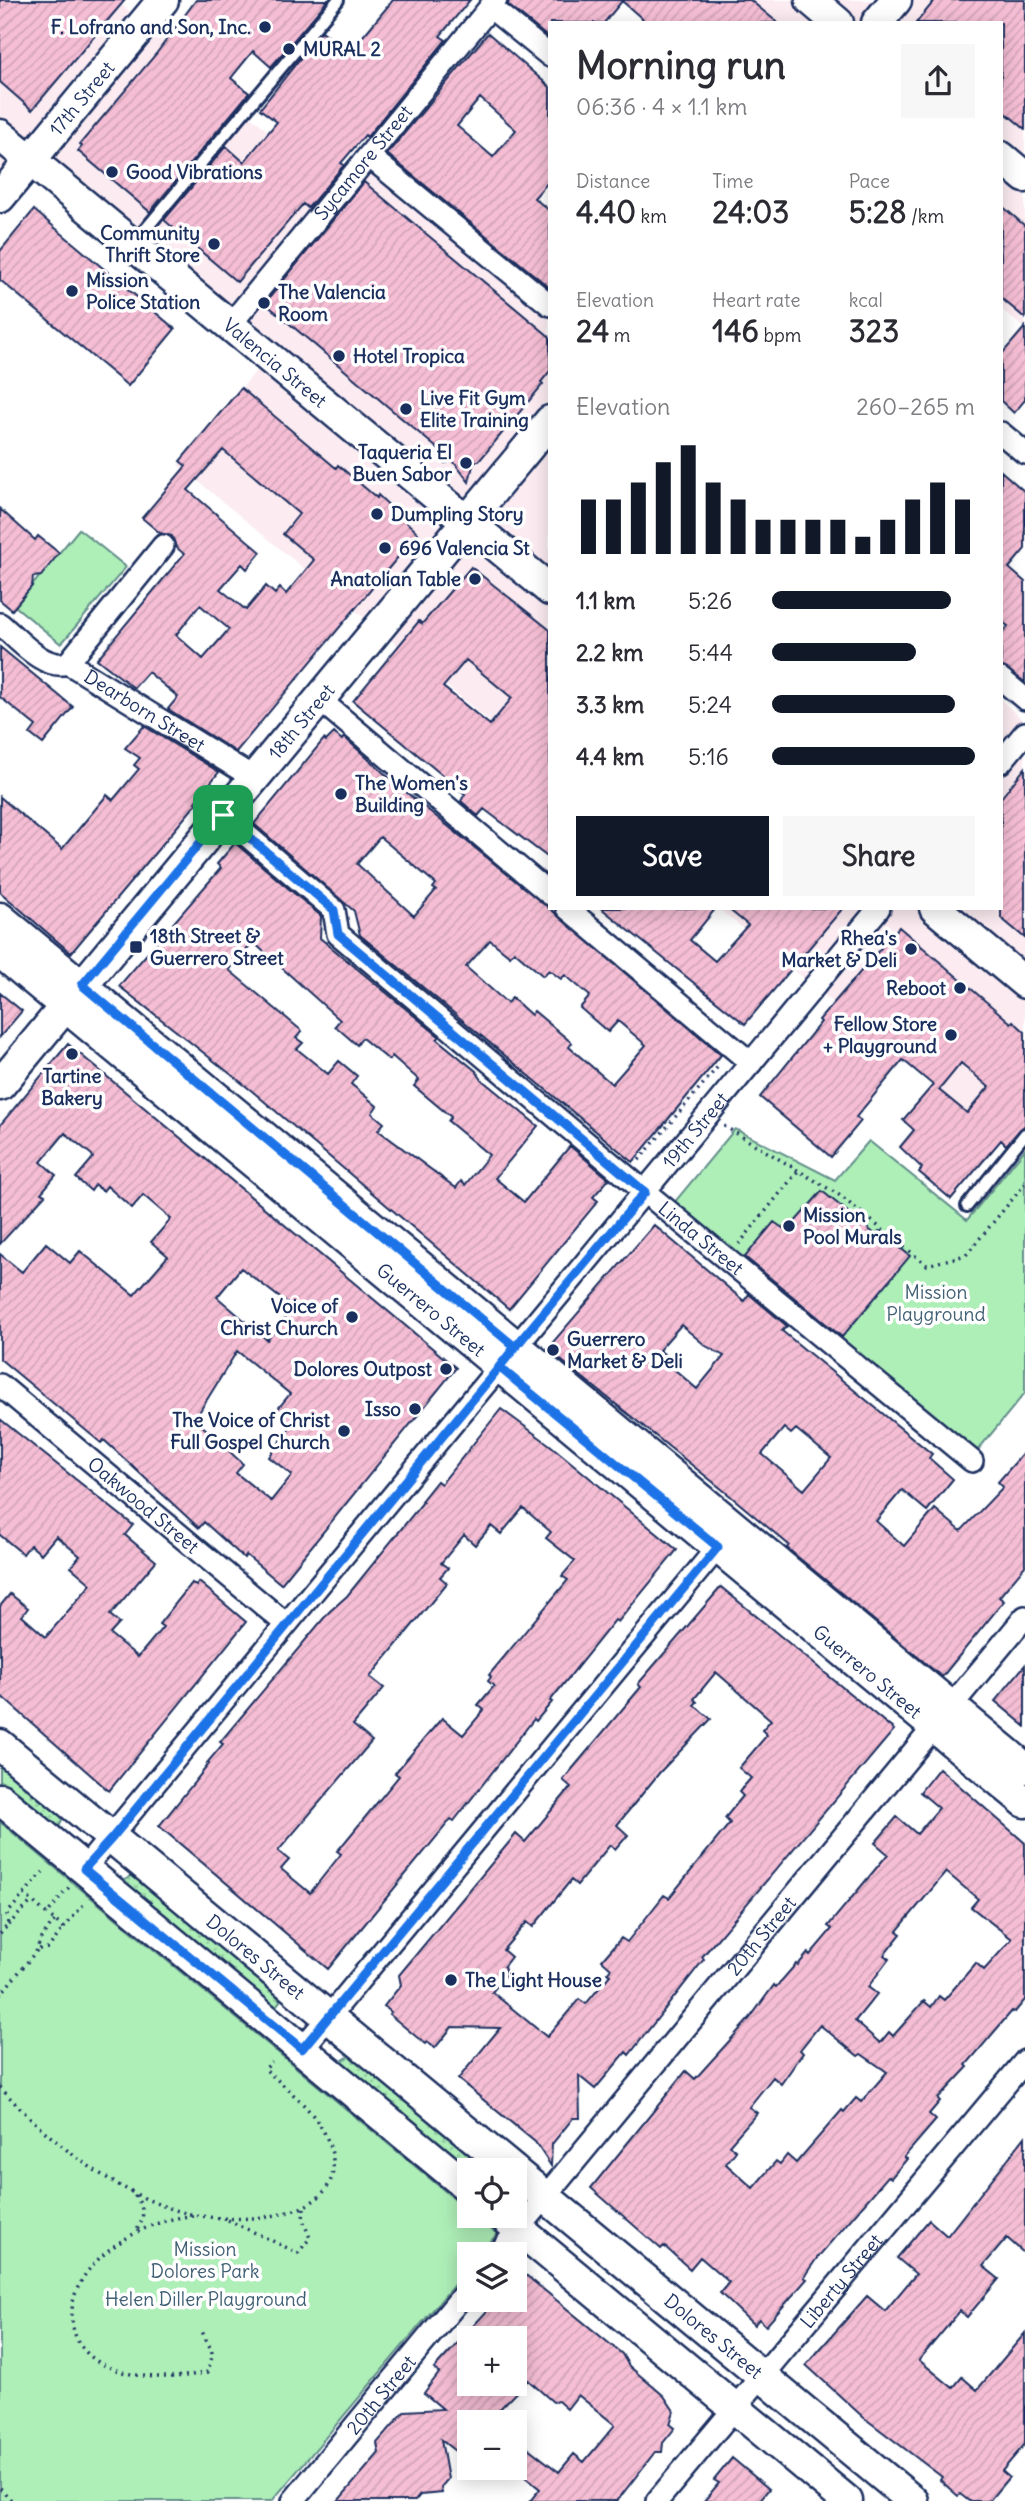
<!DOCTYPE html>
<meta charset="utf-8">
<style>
:root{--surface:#fff;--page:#f7f7f7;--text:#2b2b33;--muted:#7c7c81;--accent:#111827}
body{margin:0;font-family:Delius,sans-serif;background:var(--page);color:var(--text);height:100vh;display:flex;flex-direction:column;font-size:26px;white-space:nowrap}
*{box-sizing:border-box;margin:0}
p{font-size:23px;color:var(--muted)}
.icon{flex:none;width:38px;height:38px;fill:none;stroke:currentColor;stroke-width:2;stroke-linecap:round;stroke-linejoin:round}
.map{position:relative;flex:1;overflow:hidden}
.sheet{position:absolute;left:548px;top:21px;width:455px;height:889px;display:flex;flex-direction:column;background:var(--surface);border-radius:0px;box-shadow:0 4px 18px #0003}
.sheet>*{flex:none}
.controls{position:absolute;left:457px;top:2158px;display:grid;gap:14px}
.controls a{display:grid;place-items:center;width:70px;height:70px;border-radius:0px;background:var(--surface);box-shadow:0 4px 18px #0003;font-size:35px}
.pin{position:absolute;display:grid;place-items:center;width:60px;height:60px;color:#fff;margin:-30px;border-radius:14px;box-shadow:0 4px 10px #0006}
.round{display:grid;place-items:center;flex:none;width:74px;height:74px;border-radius:0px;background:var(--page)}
.summary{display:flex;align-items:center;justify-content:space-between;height:119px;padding:0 28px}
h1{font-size:38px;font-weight:700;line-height:52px}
.stats{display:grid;grid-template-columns:repeat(3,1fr);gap:10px;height:119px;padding:7px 28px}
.stats div{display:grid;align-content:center}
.stats b{font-size:30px;font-weight:700}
.stats small{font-size:19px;font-weight:400}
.stats p{font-size:19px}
.chart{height:196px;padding:14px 28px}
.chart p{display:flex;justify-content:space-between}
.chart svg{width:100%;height:126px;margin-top:7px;stroke:var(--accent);stroke-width:6}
.button{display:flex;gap:14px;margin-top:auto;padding:14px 28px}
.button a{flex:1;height:80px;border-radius:0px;background:var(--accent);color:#fff;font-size:28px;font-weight:700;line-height:80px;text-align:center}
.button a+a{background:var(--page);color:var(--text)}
ul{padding:0 28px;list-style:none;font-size:23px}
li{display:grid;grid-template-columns:112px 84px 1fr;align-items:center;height:52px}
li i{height:18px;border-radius:9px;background:var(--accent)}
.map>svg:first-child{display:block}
</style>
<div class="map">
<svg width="1025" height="2501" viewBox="0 0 1025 2501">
<defs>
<pattern id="grass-dots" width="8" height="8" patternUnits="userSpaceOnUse" patternTransform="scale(1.75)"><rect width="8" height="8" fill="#aeefb8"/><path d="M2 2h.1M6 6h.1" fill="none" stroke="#95cda1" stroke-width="1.8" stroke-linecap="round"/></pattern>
<pattern id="building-hatch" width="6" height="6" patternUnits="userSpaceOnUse" patternTransform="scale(1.75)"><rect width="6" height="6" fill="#f6bed4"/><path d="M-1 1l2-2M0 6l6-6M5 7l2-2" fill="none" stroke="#d2a4b8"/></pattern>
</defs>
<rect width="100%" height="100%" fill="#fff"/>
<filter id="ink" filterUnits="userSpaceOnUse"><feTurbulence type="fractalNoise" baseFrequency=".0143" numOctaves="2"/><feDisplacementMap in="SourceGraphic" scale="14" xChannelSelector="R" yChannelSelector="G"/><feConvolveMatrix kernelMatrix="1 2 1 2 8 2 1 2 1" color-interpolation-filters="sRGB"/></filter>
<g filter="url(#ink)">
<!-- built -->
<path fill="#fcecf2" d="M0 0H116L340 193 370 157 549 305V770L178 465 278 344 35 141 0 181Z
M630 0H1025V329L1001 309V23H658Z
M1001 700 1025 722V1160L718 908H1001Z"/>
<!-- grass -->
<path fill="url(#grass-dots)" stroke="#648f8b" stroke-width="2" d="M0 1763 63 1816 59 1828 55 1830 0 1789Z
M133 1875 277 1993 280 2001 273 2010 122 1882Z
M351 2055 355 2057 491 2170H469L340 2062Z"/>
<!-- green -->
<path fill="#aeefb8" stroke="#648f8b" stroke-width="2" d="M79 529 126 567 61 644 15 606Z
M735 1129 835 1180 869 1141 967 1220 1025 1149V1393L977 1451 673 1204Z
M0 1822 469 2211V2216H474L497 2234 480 2254H469V2267L272 2501H0Z"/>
<!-- building -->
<path fill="url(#building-hatch)" stroke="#1b2f5e" stroke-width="2" fill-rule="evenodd" d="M0 0H125L32 110 0 82Z
M196 0H328L271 67 253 51 231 78 249 93 150 212 78 151 82 146 80 144 156 54Z
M393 0H470L440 36 446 40 367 137 365 135 341 163 344 165 308 208 303 204 237 282 164 220 226 146 244 162 277 122 260 109 322 31 349 53Z
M509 0H750L778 23H647L622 1 604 23H550V39L508 5Z
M935 0H1025V129L1001 109V23H916Z
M488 33 550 87V180L534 198 550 211V288L387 154ZM480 98 516 130 493 157 457 126Z
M364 182 550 337V371L541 382 543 384 479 461H474L469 482 453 461 445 463 444 454 265 303Z
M1001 205 1025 226V318L1001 298Z
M34 210 175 329 128 386 0 280V251Z
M1025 327V400L1014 413 1001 401V355Z
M241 388 336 468 338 465 377 498 378 495 418 533 236 752 168 709 178 697 148 672 134 688 97 659 184 554 176 547 172 536 160 533 142 518 186 466 180 461ZM223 450 299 514 283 534 314 560 286 594 280 588 275 594 266 586 246 610 220 589 242 564 247 569 261 552 188 490ZM200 605 229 629 203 659 176 635Z
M1001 471 1025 492V549L1009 568 1025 582V682L1001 666V635L1008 626 1001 621Z
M0 509 35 540 38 536 59 553 41 576 33 577 32 586 12 610 0 600Z
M471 567 550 630V859L484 809 478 816 461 801 465 794 353 701 419 621 422 624ZM466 660 512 698 490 725 443 687Z
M0 647 73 707 43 744 30 734 36 726 0 697Z
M144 726 219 772 195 802 197 803 71 953 0 892V797L62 849 107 795 113 800 139 769 134 765 140 758 125 748Z
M334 733 342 740 344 737 396 784 548 907 721 1055 633 1162 360 935 354 911 254 824 324 739 326 741ZM380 837 436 884 433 888 436 890 414 916 357 864ZM490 940 510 956 514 951 543 976 549 970 561 979 565 975 590 996 580 1008 608 1032 618 1021 646 1045 612 1084 569 1047 572 1043 534 1011 531 1015 512 998 507 1003 466 967Z
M1025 768V938L1001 918V798Z
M235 843 321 916 320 938 440 1037 437 1039 476 1071 482 1080 538 1126 495 1178 524 1202 570 1146 609 1179 593 1197 598 1201 509 1309 252 1091 119 986 221 868 217 864ZM253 942 340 1020 335 1026 357 1045 362 1038 389 1060 392 1056 419 1080 414 1086 451 1117 448 1121 489 1155 465 1185 461 1181 456 1188 378 1130 384 1123 372 1113 377 1106 351 1084 357 1076 339 1061 328 1074 297 1049 303 1043 296 1038 302 1031 229 970Z
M601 908H716L690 940 715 961 748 925 727 908H843L745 1024Z
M899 927 1011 1023 1013 1021 1025 1032V1125L1006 1145 1001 1140 951 1199 919 1172 922 1168 900 1147 914 1130 903 1120 933 1085 903 1060 856 1117 861 1121 831 1157 760 1097 821 1022 819 1020ZM961 1063 989 1087 967 1113 939 1090Z
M0 993 22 1011 0 1037Z
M68 1044 456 1368 281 1584 246 1555 244 1558 204 1522 199 1528 104 1440 101 1443 0 1359V1254L22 1272 46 1243 70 1263 80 1251 134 1295 168 1256 151 1242 171 1219 143 1195 132 1208 107 1186 103 1191 95 1185 91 1191 76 1178 93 1158 92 1155 65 1133 41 1162 56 1175 41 1193 45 1195 0 1244V1125ZM241 1268 293 1308 267 1340 217 1297ZM237 1351 290 1394 276 1411 292 1424 269 1457 292 1475 271 1501 236 1473 243 1464 195 1419Z
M822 1191 876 1235 880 1231 910 1256 842 1337 745 1257 774 1222 787 1231Z
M654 1225 744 1301 749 1294 787 1326 782 1331 932 1454 929 1458 953 1479 927 1511 902 1490 876 1521 904 1546 935 1509 961 1531 1003 1487 998 1482 1025 1451V1566L999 1597 1004 1601 942 1677 787 1548 789 1545 728 1494 547 1349ZM681 1325 706 1346 724 1356 697 1389 666 1362 669 1358 659 1350ZM784 1428 791 1434 796 1429 831 1458 804 1490 762 1454Z
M501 1409 550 1445 677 1550 618 1622 615 1620 550 1701 552 1702 536 1721 534 1719 454 1821 451 1819 328 1969 159 1826 209 1764 207 1763 223 1744 220 1742 236 1723 329 1612 347 1596 423 1502 421 1501 437 1481 441 1484ZM523 1508 551 1532 546 1538 575 1561 562 1576 568 1580 489 1675 491 1677 488 1681 494 1686 478 1705 484 1710 463 1735 442 1718 395 1773 399 1776 340 1848 337 1851 341 1854 310 1893 281 1869 289 1860 278 1851 372 1741 353 1725 384 1688 370 1677 447 1583 440 1577 448 1568 441 1563 464 1535 475 1545 491 1526 501 1534Z
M0 1419 133 1525 125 1535 156 1561 110 1615 120 1623 110 1634 138 1657 163 1627 159 1624 192 1583 196 1586 199 1582 246 1622 109 1791 0 1695V1606L10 1594 28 1608 22 1616 46 1637 91 1584 71 1567 80 1556 56 1536 41 1554 30 1545 23 1554 0 1535Z
M721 1587 894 1730 702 1957 704 1959 629 2055 626 2052 595 2089 579 2076 580 2118H573L552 2144 551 2166 535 2142 458 2079 500 2028 452 2027 435 2048 427 2042 425 2044 389 2014 391 2012 384 2006 401 1985 399 1975 516 1834 525 1842 571 1787 563 1780 641 1687 638 1684ZM716 1672 771 1720 762 1730 767 1735 739 1768 751 1778 739 1792 743 1796 725 1818 730 1823 669 1898 664 1895 627 1942 621 1938 602 1960 611 1968 607 1973 610 1975 586 2004 579 1999 547 2037 492 1992 506 1975 504 1966 511 1957 503 1950 527 1922 533 1927 571 1880 577 1885 610 1845 615 1850 628 1835 617 1825 660 1772 711 1719 694 1705 697 1702 694 1699Z
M1025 1665V1726L995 1701Z
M939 1768 1025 1843V2000L1015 2012 1012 2011 966 2065 968 2067 938 2099 940 2101 929 2114 936 2120 904 2157 907 2159 891 2178 888 2176 817 2258 804 2277 807 2279 766 2326 759 2319 754 2325 720 2293 729 2282 700 2257 690 2269 664 2246 661 2249 591 2188 686 2071 695 2079 750 2018 774 1985 776 1987 796 1964 798 1965 808 1953 810 1955 832 1929 828 1926 888 1854 875 1843 897 1817 917 1834 939 1808 920 1792ZM946 1872 978 1899 971 1907 1012 1939 984 1970 976 1963 944 2000 939 1996 931 2007 924 2001 893 2036 889 2032 880 2043 855 2021 877 1994 868 1987 889 1959 884 1955 901 1934 897 1931ZM820 2025 858 2056 861 2054 887 2072 861 2102 856 2098 844 2112 842 2110 796 2163 787 2155 780 2164 776 2161 753 2188 726 2164 736 2151 729 2145 757 2113 749 2107 773 2077 781 2084 803 2053 800 2050Z
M1025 2137V2254L1007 2238 983 2266 999 2279 967 2317 960 2311 919 2360 953 2388 962 2377 977 2390 1025 2333V2444L1002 2471 1009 2477 989 2501H969L960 2494 958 2496 940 2480 942 2477 863 2417 806 2365 867 2296 885 2311 916 2274 897 2258 929 2220 947 2236Z
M514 2274 527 2276 622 2354 629 2366 664 2396 674 2411 670 2424 675 2428 663 2443 662 2452H655L617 2501H530L540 2489 514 2468V2437L559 2472 574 2454 584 2462 615 2425 578 2395 567 2409 558 2401 553 2402 528 2380 495 2414 488 2413 480 2422H469V2462L441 2440 448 2479 441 2487 442 2493 420 2495 415 2501H338L379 2453 377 2443 405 2411 443 2409 424 2393 439 2373 434 2369 497 2300H514ZM469 2338H514V2384H469Z
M732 2458 769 2489 759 2501H704L719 2483 714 2480Z"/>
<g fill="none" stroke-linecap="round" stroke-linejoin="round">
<!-- lane casing -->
<g stroke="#1b2f5e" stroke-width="16">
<path id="lane" d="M134 243 338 0
M967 1206 1025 1134"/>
</g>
<!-- street casing -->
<g stroke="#1b2f5e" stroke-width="26">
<g id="street">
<path d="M490 7 550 56"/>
<path d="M370 157 550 305"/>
<path id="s1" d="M230 325 496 0"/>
<path d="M1001 433 1025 453"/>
<path id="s2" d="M0 624C17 638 44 671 68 663L254 778"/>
<path d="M68 663 163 546"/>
<path d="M1001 679 1025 699"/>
<path d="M320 700 550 894"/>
<path d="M1001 762 1025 733"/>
<path id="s3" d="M223 815 334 910 338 934 645 1192 972 1461"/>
<path d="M567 908 751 1063"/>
<path id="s4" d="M0 1385 286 1624"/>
<path id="s5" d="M84 1869 879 908"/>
<path d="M302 2049 718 1547"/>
<path id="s6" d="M498 2254 1025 1617"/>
<path id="s7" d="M293 2501 469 2288"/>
<path id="s8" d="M657 2501 1025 2061"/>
</g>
</g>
<!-- secondary casing -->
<g stroke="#1b2f5e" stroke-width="35">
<g id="secondary">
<path d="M811 0 838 23"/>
<path d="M877 23 896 0"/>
<path id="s9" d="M0 135 550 590"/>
<path d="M1001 157 1025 177"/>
<path id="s10" d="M0 197 163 0"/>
<path d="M935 908 1025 983"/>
<path d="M0 918 1025 1768"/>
<path id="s11" d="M0 952 1025 1802"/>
<path id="s12" d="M0 1085 550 421"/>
<path id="s13" d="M0 1745 513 2170"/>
<path d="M0 1799 469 2188"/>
<path id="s14" d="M514 2171 913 2501"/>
<path d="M503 2216 847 2501"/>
</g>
</g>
<!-- path -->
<path stroke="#1b2f5e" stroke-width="3.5" stroke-dasharray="2 5" stroke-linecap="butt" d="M724 1126 839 1195 927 1265 966 1255 1025 1184
M639 1160 720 1064
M739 1244 798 1171
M24 1894 43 1872
M8 1925 32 1901
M64 1928 83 1905
M0 1934 8 1925 7 1914 24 1894 47 1914 69 1887
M39 1949 48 1948 64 1928 47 1914
M0 1995 38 1949 39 1941 55 1920
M0 2087C48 2140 112 2192 182 2212 230 2226 361 2224 328 2141 316 2111 288 2090 265 2069L272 2062
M130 2190C143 2204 148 2217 135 2232
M193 2216C147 2218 74 2259 72 2311 68 2379 161 2384 207 2372 217 2348 210 2351 202 2331
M228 2220 298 2253 310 2238 303 2220 304 2207
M0 2488 12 2501"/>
<!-- lane -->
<use href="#lane" stroke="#fff" stroke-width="10"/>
<!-- street -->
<use href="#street" stroke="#fff" stroke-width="21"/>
<!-- secondary -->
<use href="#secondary" stroke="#fff" stroke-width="30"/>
</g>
</g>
<g fill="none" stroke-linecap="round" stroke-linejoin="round" filter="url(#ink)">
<!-- route casing -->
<g stroke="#fff" stroke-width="14">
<path id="route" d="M223 815 334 910 338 934 645 1192 526 1334C512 1351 498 1369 483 1387L112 1838 84 1869 302 2049 718 1547 499 1367 515 1347 82 985 223 815"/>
</g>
<!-- route -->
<use href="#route" stroke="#1a73e8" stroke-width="9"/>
</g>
<!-- markers -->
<g fill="#1b2f5e" stroke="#fff" stroke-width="2.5">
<circle cx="265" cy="27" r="7"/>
<circle cx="289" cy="49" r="7"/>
<circle cx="112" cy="172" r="7"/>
<circle cx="214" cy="244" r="7"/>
<circle cx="72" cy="291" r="7"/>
<circle cx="264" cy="303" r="7"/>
<circle cx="339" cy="356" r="7"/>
<circle cx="406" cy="409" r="7"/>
<circle cx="466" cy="463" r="7"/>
<circle cx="377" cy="514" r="7"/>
<circle cx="385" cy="548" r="7"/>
<circle cx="475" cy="579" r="7"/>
<circle cx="341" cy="794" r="7"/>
<rect x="129" y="940" width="14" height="14" rx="3.5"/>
<circle cx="911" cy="949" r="7"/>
<circle cx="960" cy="988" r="7"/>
<circle cx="951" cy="1035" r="7"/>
<circle cx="72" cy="1054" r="7"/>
<circle cx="789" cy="1226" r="7"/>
<circle cx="352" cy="1317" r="7"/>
<circle cx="553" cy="1350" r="7"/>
<circle cx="446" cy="1369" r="7"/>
<circle cx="415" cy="1409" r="7"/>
<circle cx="344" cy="1431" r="7"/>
<circle cx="451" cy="1980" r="7"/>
</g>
<g text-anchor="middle" stroke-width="7" stroke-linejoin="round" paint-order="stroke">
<!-- poi labels -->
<g font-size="19" font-weight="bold" fill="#1b2f5e" stroke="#fff" text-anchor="start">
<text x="251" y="34" text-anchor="end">F. Lofrano and Son, Inc.</text>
<text x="303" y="56">MURAL 2</text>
<text x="126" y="179">Good Vibrations</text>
<text x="200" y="240" text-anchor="end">Community<tspan x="200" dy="22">Thrift Store</tspan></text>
<text x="86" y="287">Mission<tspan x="86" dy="22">Police Station</tspan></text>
<text x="278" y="299">The Valencia<tspan x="278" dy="22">Room</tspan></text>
<text x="353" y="363">Hotel Tropica</text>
<text x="420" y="405">Live Fit Gym<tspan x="420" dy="22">Elite Training</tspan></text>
<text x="452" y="459" text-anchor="end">Taqueria El<tspan x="452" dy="22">Buen Sabor</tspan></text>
<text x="391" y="521">Dumpling Story</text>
<text x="399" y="555">696 Valencia St</text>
<text x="461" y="586" text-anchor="end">Anatolian Table</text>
<text x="355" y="790">The Women's<tspan x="355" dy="22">Building</tspan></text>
<text x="150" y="943">18th Street &amp;<tspan x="150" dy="22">Guerrero Street</tspan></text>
<text x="897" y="945" text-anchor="end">Rhea's<tspan x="897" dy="22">Market &amp; Deli</tspan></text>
<text x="946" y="995" text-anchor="end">Reboot</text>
<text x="937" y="1031" text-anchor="end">Fellow Store<tspan x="937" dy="22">+ Playground</tspan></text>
<text x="72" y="1083" text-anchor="middle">Tartine<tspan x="72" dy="22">Bakery</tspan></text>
<text x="803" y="1222">Mission<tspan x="803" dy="22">Pool Murals</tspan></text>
<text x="338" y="1313" text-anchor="end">Voice of<tspan x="338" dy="22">Christ Church</tspan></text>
<text x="567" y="1346">Guerrero<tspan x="567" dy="22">Market &amp; Deli</tspan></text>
<text x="432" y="1376" text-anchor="end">Dolores Outpost</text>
<text x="401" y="1416" text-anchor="end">Isso</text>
<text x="330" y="1427" text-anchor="end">The Voice of Christ<tspan x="330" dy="22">Full Gospel Church</tspan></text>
<text x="465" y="1987">The Light House</text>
</g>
<!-- street labels -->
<g font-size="19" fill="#1b2f5e" stroke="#fff">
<text dy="7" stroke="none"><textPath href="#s10" startOffset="128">17th Street</textPath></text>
<text dy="7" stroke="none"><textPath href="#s1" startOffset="210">Sycamore Street</textPath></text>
<text dy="7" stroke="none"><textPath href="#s9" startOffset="357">Valencia Street</textPath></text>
<text dy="7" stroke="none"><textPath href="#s2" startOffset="172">Dearborn Street</textPath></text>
<text dy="7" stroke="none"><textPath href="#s12" startOffset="472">18th Street</textPath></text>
<text dy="7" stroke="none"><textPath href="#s5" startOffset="959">19th Street</textPath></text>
<text dy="7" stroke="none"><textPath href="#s3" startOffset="644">Linda Street</textPath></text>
<text dy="7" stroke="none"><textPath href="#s11" startOffset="560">Guerrero Street</textPath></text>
<text dy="7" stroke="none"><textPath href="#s4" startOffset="187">Oakwood Street</textPath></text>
<text dy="7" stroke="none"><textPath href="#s11" startOffset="1127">Guerrero Street</textPath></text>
<text dy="7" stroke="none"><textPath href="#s6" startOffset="413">20th Street</textPath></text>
<text dy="7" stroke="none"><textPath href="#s13" startOffset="332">Dolores Street</textPath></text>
<text dy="7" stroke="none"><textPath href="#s8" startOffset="287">Liberty Street</textPath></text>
<text dy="7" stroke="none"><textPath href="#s14" startOffset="259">Dolores Street</textPath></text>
<text dy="7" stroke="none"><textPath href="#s7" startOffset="138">20th Street</textPath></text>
</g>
<!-- park labels -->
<g font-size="19" fill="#405f74" stroke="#fff">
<text x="936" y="1299">Mission<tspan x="936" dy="22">Playground</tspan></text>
<text x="205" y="2256">Mission<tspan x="205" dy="22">Dolores Park</tspan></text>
<text x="206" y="2306">Helen Diller Playground</text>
</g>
</g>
</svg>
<div class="controls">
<a><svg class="icon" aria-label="locate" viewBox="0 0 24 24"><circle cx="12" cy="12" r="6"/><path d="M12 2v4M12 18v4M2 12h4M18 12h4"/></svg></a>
<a><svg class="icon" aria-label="layers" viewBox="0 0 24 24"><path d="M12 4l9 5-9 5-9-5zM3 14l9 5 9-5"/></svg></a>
<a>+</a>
<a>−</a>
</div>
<div class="pin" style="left:223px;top:815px;background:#1e9e55"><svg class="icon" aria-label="arrive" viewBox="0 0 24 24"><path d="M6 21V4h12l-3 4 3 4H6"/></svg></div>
<section class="sheet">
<div class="summary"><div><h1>Morning run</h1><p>06:36 · 4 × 1.1 km</p></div><a class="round"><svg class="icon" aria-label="share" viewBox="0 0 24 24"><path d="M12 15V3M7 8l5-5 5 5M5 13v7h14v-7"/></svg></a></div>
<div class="stats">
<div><p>Distance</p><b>4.40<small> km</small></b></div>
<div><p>Time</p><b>24:03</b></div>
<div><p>Pace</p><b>5:28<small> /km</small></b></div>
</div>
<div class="stats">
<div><p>Elevation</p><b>24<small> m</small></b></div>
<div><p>Heart rate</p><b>146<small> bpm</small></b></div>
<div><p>kcal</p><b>323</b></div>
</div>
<div class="chart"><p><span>Elevation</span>260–265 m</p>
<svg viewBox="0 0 160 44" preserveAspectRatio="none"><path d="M5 44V25M15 44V25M25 44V19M35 44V12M45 44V6M55 44V19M65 44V25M75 44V32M85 44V32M95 44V32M105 44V32M115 44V38M125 44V32M135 44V25M145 44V19M155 44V25"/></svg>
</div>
<ul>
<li><b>1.1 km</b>5:26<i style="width:88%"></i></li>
<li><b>2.2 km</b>5:44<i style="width:71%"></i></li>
<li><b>3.3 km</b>5:24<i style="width:90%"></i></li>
<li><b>4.4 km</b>5:16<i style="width:100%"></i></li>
</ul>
<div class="button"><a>Save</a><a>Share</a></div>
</section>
</div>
